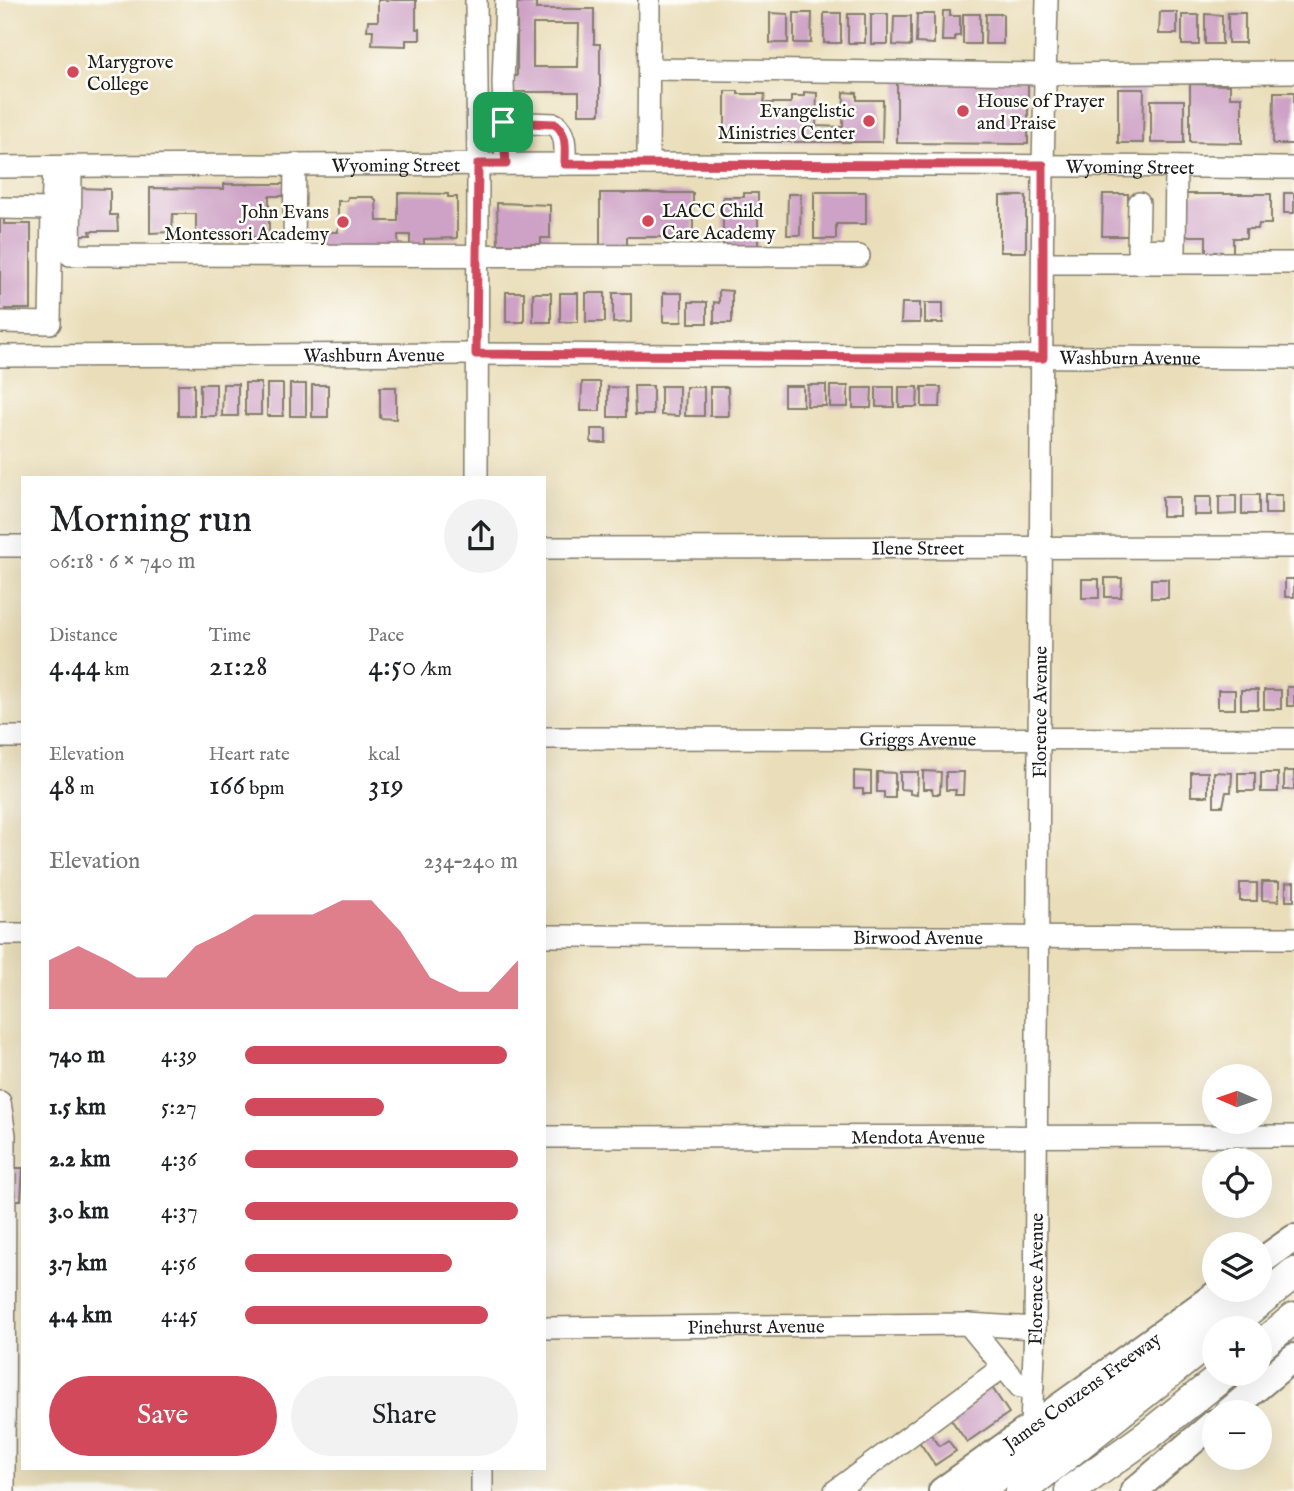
<!DOCTYPE html>
<meta charset="utf-8">
<style>
:root{--surface:#fff;--page:#f2f2f2;--text:#202124;--muted:#757577;--accent:#d1495b}
body{margin:0;font-family:"IM FELL English",serif;background:var(--page);color:var(--text);height:100vh;display:flex;flex-direction:column;font-size:26px;white-space:nowrap}
*{box-sizing:border-box;margin:0}
p{font-size:23px;color:var(--muted)}
.icon{flex:none;width:38px;height:38px;fill:none;stroke:currentColor;stroke-width:2;stroke-linecap:round;stroke-linejoin:round}
.map{position:relative;flex:1;overflow:hidden}
.panel{position:absolute;left:21px;top:476px;width:525px;height:994px;display:flex;flex-direction:column;background:var(--surface);border-radius:0px;box-shadow:0 7px 28px #0002}
.panel>*{flex:none}
.needle{width:46px;rotate:272deg}
.buttons{position:absolute;left:1202px;top:1064px;display:grid;gap:14px}
.buttons a{display:grid;place-items:center;width:70px;height:70px;border-radius:50%;background:var(--surface);box-shadow:0 7px 28px #0002;font-size:35px}
.pin{position:absolute;display:grid;place-items:center;width:60px;height:60px;color:#fff;margin:-30px;border-radius:14px;box-shadow:0 4px 10px #0006}
.round{display:grid;place-items:center;flex:none;width:74px;height:74px;border-radius:37px;background:var(--page)}
.overview{display:flex;align-items:center;justify-content:space-between;height:119px;padding:0 28px}
h1{font-size:38px;font-weight:600;line-height:52px}
.metrics{display:grid;grid-template-columns:repeat(3,1fr);gap:10px;height:119px;padding:7px 28px}
.metrics div{display:grid;align-content:center}
.metrics b{font-size:30px;font-weight:600}
.metrics small{font-size:19px;font-weight:400}
.metrics p{font-size:19px}
.chart{height:196px;padding:14px 28px}
.chart p{display:flex;justify-content:space-between}
.chart svg{width:100%;height:126px;margin-top:7px;fill:var(--accent);opacity:.7}
.button{display:flex;gap:14px;margin-top:auto;padding:14px 28px}
.button a{flex:1;height:80px;border-radius:42px;background:var(--accent);color:#fff;font-size:28px;font-weight:600;line-height:80px;text-align:center}
.button a+a{background:var(--page);color:var(--text)}
ul{padding:0 28px;list-style:none;font-size:23px}
li{display:grid;grid-template-columns:112px 84px 1fr;align-items:center;height:52px}
li i{height:18px;border-radius:9px;background:var(--accent)}
.map>svg:first-child{display:block}
</style>
<div class="map">
<svg width="1294" height="1491" viewBox="0 0 1294 1491">
<rect width="100%" height="100%" fill="#fdfcf7"/>
<filter id="ink" filterUnits="userSpaceOnUse"><feTurbulence type="fractalNoise" baseFrequency=".0143" numOctaves="2"/><feDisplacementMap in="SourceGraphic" scale="14" xChannelSelector="R" yChannelSelector="G"/><feConvolveMatrix kernelMatrix="1 2 1 2 8 2 1 2 1" color-interpolation-filters="sRGB"/></filter>
<filter id="wash" filterUnits="userSpaceOnUse"><feTurbulence type="fractalNoise" baseFrequency=".00686" numOctaves="4" result="noise"/><feDisplacementMap in="SourceGraphic" scale="28" xChannelSelector="R" yChannelSelector="G"/><feGaussianBlur stdDeviation="1.57" result="paint"/><feColorMatrix in="noise" values="0 0 0 0 0 0 0 0 0 0 0 0 0 0 0 0 0 1.4 0 .05"/><feComposite in="paint" operator="in"/></filter>
<g filter="url(#wash)">
<rect width="100%" height="100%" fill="#eadeba"/>
<g id="blocks">
<!-- building -->
<path fill="#cea2c6" fill-rule="evenodd" d="M378 0H416V29H420V40H406V46L372 45 373 30H367L368 21H378Z
M517 3H536V9H594V44H600V114H579V92H507V76H517ZM533 24H579L578 67H533Z
M943 11H950V16H960V36H955V41H942Z
M1160 12H1177V34H1159Z
M770 13 788 14V43H770Z
M794 13H812L811 43H794Z
M824 13H841V43H824Z
M1228 13H1245V43H1228Z
M848 14H865V43H848Z
M871 14H888V44H871Z
M917 14H934V44L916 43Z
M963 14H980V44H963Z
M986 14H1003V44H985Z
M1205 14 1222 15V44H1205Z
M1182 15H1199V45H1182Z
M894 16H911V46L893 45Z
M897 79H1028V144L897 143Z
M1190 84 1230 85V97H1242V143L1190 142Z
M1118 89H1144L1143 143H1118Z
M725 91H738V94H765L764 103H791V96H804V92L817 93 816 126 843 127 844 92 857 93V100H883L882 142H725Z
M1274 92H1294V144H1273Z
M1151 100H1184V143H1151Z
M224 184H285V196H269V237H196V214H173L172 232 150 233V188L224 189Z
M77 188 110 189V215H117L118 231H90L91 235H77Z
M814 192H866V224H836V239H814Z
M398 193 448 194V197H457V238L424 239V251H410V235H398L399 251H300V232H338V201H347L348 197H373L376 200 377 221H398Z
M600 193H693V237H627V252L600 251Z
M744 193H758V250H723V197H744Z
M1284 193H1294V213H1284Z
M788 194H801L800 235H787Z
M1103 194H1128V236H1102Z
M1185 194H1271V224H1259L1258 229H1246V238H1233V252H1206V236H1185Z
M1000 196H1026V252H1000Z
M497 203 550 205V238H541V244H498Z
M0 219H4V224H31V309H6V319H0Z
M719 290 732 291V323H714V302L719 303Z
M506 292H524V322H506Z
M533 293H551V322H533Z
M560 293H578V322H560Z
M586 293H605V322H586Z
M613 293H631V322L613 323Z
M663 293H682V322H663Z
M689 302H707V323H689Z
M902 303H920V323H901Z
M925 303H943V323H925Z
M582 382H600V411H581Z
M245 383H261V415H245Z
M178 384H194V416H178Z
M200 384H216V416H200Z
M223 384H238V416H222Z
M267 384H283V416H267Z
M290 384H306V416H290Z
M312 385H328V417H312Z
M808 385H826V406H807Z
M634 386H653V415H635Z
M661 386H679V416L661 415Z
M784 386H803V406H784Z
M830 386H848V407H830Z
M380 387H396V419L380 418Z
M608 387 626 388V417H608Z
M686 387H704V416H685Z
M710 387H728L729 416H710Z
M876 387H894V407H876Z
M899 387H918L917 407H899Z
M922 387H941L940 407H922Z
M853 388H872L871 408H853Z
M591 429H606V443H591Z
M1242 495H1259V514H1242Z
M1265 495H1282V514H1265Z
M1219 496H1236V514L1219 515Z
M1162 497H1179V516H1162Z
M1194 497H1211V515H1194Z
M1105 578H1122L1121 597H1105Z
M1082 579H1099V598H1082Z
M1151 579H1168V598H1151Z
M1285 579H1294V597H1285Z
M1287 687H1294V706H1287Z
M1218 690H1235V709H1218Z
M1241 690H1258V709H1241Z
M1264 690H1281V709H1264Z
M854 771 871 772V794H863V789H854Z
M923 771 941 772 940 794H933L932 789H923Z
M1284 771H1294V790H1284Z
M877 772 895 773V798H884V792H877Z
M900 772H918L917 795 910 794V790L900 789Z
M946 772H964L963 795H955L956 790H946Z
M1191 772H1208V796H1191Z
M1214 772 1232 773 1231 792H1226L1223 806H1214Z
M1238 773H1255V791H1238Z
M1261 773H1278V792H1261Z
M1262 882H1279V901L1262 900Z
M1294 882V901H1286V883Z
M1240 883H1257V901H1240Z
M13 1168H23L21 1200H14Z
M991 1386 1009 1413 967 1442 948 1415Z
M929 1432 939 1446 948 1440 956 1451 935 1465 918 1440Z"/>
</g>
</g>
<g filter="url(#ink)">
<use href="#blocks" fill-opacity="0" stroke="#837d6b" stroke-width="2"/>
<g fill="none" stroke-linecap="round" stroke-linejoin="round">
<!-- minor casing -->
<g stroke="#837d6b" stroke-width="24">
<g id="minor">
<path d="M476 0 478 164 477 478"/>
<path d="M506 0 503 83 506 164"/>
<path d="M649 69 1046 74 1294 72"/>
<path d="M503 122 555 124C567 134 565 149 565 164"/>
<path d="M648 164 649 0"/>
<path d="M71 166 70 255 859 256"/>
<path id="s1" d="M0 167C431 163 863 163 1294 168"/>
<path d="M1139 203 1138 249 1175 250 1176 167"/>
<path d="M0 208 52 209 54 167"/>
<path d="M294 245 295 164"/>
<path d="M1043 263H1294"/>
<path d="M0 322 50 323 52 209"/>
<path id="s2" d="M0 356 476 354 1294 358"/>
<path d="M0 546H23"/>
<path id="s3" d="M544 548 1294 547"/>
<path d="M0 737H23"/>
<path id="s4" d="M544 738 1294 739"/>
<path d="M0 934H23"/>
<path id="s5" d="M544 936 1294 938"/>
<path d="M0 1102 5 1135 4 1491"/>
<path id="s6" d="M544 1137 1294 1136"/>
<path d="M968 1324 1020 1387H1033"/>
<path id="s7" d="M544 1328 968 1324 1035 1328"/>
<path id="s8" d="M1031 1426 1035 1328 1043 165 1047 0"/>
<path d="M482 1468V1491"/>
<path d="M835 1491 1003 1367"/>
</g>
</g>
<!-- major casing -->
<g stroke="#837d6b" stroke-width="30">
<g id="major">
<path d="M1260 1262 1294 1238"/>
<path d="M1228 1412 1294 1357"/>
<path id="s9" d="M942 1491 1222 1290"/>
<path d="M1134 1491 1214 1423"/>
</g>
</g>
<!-- highway casing -->
<g stroke="#837d6b" stroke-width="33">
<path id="highway" d="M1240 1317 1294 1273
M1260 1346 1294 1318
M977 1491 1146 1364 1251 1290
M1021 1491 1198 1350
M1070 1491 1147 1436 1225 1374"/>
</g>
<!-- minor -->
<use href="#minor" stroke="#fff" stroke-width="21"/>
<!-- major -->
<use href="#major" stroke="#fff" stroke-width="26"/>
<!-- highway -->
<use href="#highway" stroke="#fff" stroke-width="30"/>
</g>
</g>
<g fill="none" stroke-linecap="round" stroke-linejoin="round" filter="url(#ink)">
<!-- route casing -->
<g stroke="#fff" stroke-width="14">
<path id="route" d="M503 122 555 124C568 134 565 149 565 164L1043 165V358L476 354 478 164H506Z"/>
</g>
<!-- route -->
<use href="#route" stroke="#d1495b" stroke-width="9"/>
</g>
<!-- markers -->
<g fill="#d1495b" stroke="#fdfcf7" stroke-width="2.5">
<circle cx="73" cy="72" r="7"/>
<circle cx="963" cy="111" r="7"/>
<circle cx="869" cy="121" r="7"/>
<circle cx="648" cy="221" r="7"/>
<circle cx="343" cy="222" r="7"/>
</g>
<g text-anchor="middle" stroke-width="5" stroke-linejoin="round" paint-order="stroke">
<!-- poi labels -->
<g font-size="19" fill="#1c1c1c" stroke="#fdfcf7" text-anchor="start">
<text x="87" y="68">Marygrove<tspan x="87" dy="22">College</tspan></text>
<text x="977" y="107">House of Prayer<tspan x="977" dy="22">and Praise</tspan></text>
<text x="855" y="117" text-anchor="end">Evangelistic<tspan x="855" dy="22">Ministries Center</tspan></text>
<text x="662" y="217">LACC Child<tspan x="662" dy="22">Care Academy</tspan></text>
<text x="329" y="218" text-anchor="end">John Evans<tspan x="329" dy="22">Montessori Academy</tspan></text>
</g>
<!-- street labels -->
<g font-size="19" fill="#1c1c1c" stroke="#fdfcf7">
<text dy="7" stroke="none"><textPath href="#s1" startOffset="396">Wyoming Street</textPath></text>
<text dy="7" stroke="none"><textPath href="#s1" startOffset="1130">Wyoming Street</textPath></text>
<text dy="7" stroke="none"><textPath href="#s2" startOffset="374">Washburn Avenue</textPath></text>
<text dy="7" stroke="none"><textPath href="#s2" startOffset="1130">Washburn Avenue</textPath></text>
<text dy="7" stroke="none"><textPath href="#s3" startOffset="374">Ilene Street</textPath></text>
<text dy="7" stroke="none"><textPath href="#s8" startOffset="714">Florence Avenue</textPath></text>
<text dy="7" stroke="none"><textPath href="#s4" startOffset="374">Griggs Avenue</textPath></text>
<text dy="7" stroke="none"><textPath href="#s5" startOffset="374">Birwood Avenue</textPath></text>
<text dy="7" stroke="none"><textPath href="#s6" startOffset="374">Mendota Avenue</textPath></text>
<text dy="7" stroke="none"><textPath href="#s8" startOffset="147">Florence Avenue</textPath></text>
<text dy="7" stroke="none"><textPath href="#s7" startOffset="212">Pinehurst Avenue</textPath></text>
<text dy="7" stroke="none"><textPath href="#s9" startOffset="172">James Couzens Freeway</textPath></text>
</g>
</g>
</svg>
<div class="buttons">
<a><svg class="needle" viewBox="-14 -14 28 28"><path d="M0-13l5 13h-10z" fill="#e53935"/><path d="M0 13l5-13h-10z" fill="#757577"/></svg></a>
<a><svg class="icon" aria-label="locate" viewBox="0 0 24 24"><circle cx="12" cy="12" r="6"/><path d="M12 2v4M12 18v4M2 12h4M18 12h4"/></svg></a>
<a><svg class="icon" aria-label="layers" viewBox="0 0 24 24"><path d="M12 4l9 5-9 5-9-5zM3 14l9 5 9-5"/></svg></a>
<a>+</a>
<a>−</a>
</div>
<div class="pin" style="left:503px;top:122px;background:#1e9e55"><svg class="icon" aria-label="arrive" viewBox="0 0 24 24"><path d="M6 21V4h12l-3 4 3 4H6"/></svg></div>
<section class="panel">
<div class="overview"><div><h1>Morning run</h1><p>06:18 · 6 × 740 m</p></div><a class="round"><svg class="icon" aria-label="share" viewBox="0 0 24 24"><path d="M12 15V3M7 8l5-5 5 5M5 13v7h14v-7"/></svg></a></div>
<div class="metrics">
<div><p>Distance</p><b>4.44<small> km</small></b></div>
<div><p>Time</p><b>21:28</b></div>
<div><p>Pace</p><b>4:50<small> /km</small></b></div>
</div>
<div class="metrics">
<div><p>Elevation</p><b>48<small> m</small></b></div>
<div><p>Heart rate</p><b>166<small> bpm</small></b></div>
<div><p>kcal</p><b>319</b></div>
</div>
<div class="chart"><p><span>Elevation</span>234–240 m</p>
<svg viewBox="0 0 160 44" preserveAspectRatio="none"><path d="M0 44V27L10 22L20 27L30 33L40 33L50 22L60 17L70 11L80 11L90 11L100 6L110 6L120 17L130 33L140 38L150 38L160 27V44z"/></svg>
</div>
<ul>
<li><b>740 m</b>4:39<i style="width:96%"></i></li>
<li><b>1.5 km</b>5:27<i style="width:51%"></i></li>
<li><b>2.2 km</b>4:36<i style="width:100%"></i></li>
<li><b>3.0 km</b>4:37<i style="width:100%"></i></li>
<li><b>3.7 km</b>4:56<i style="width:76%"></i></li>
<li><b>4.4 km</b>4:45<i style="width:89%"></i></li>
</ul>
<div class="button"><a>Save</a><a>Share</a></div>
</section>
</div>
